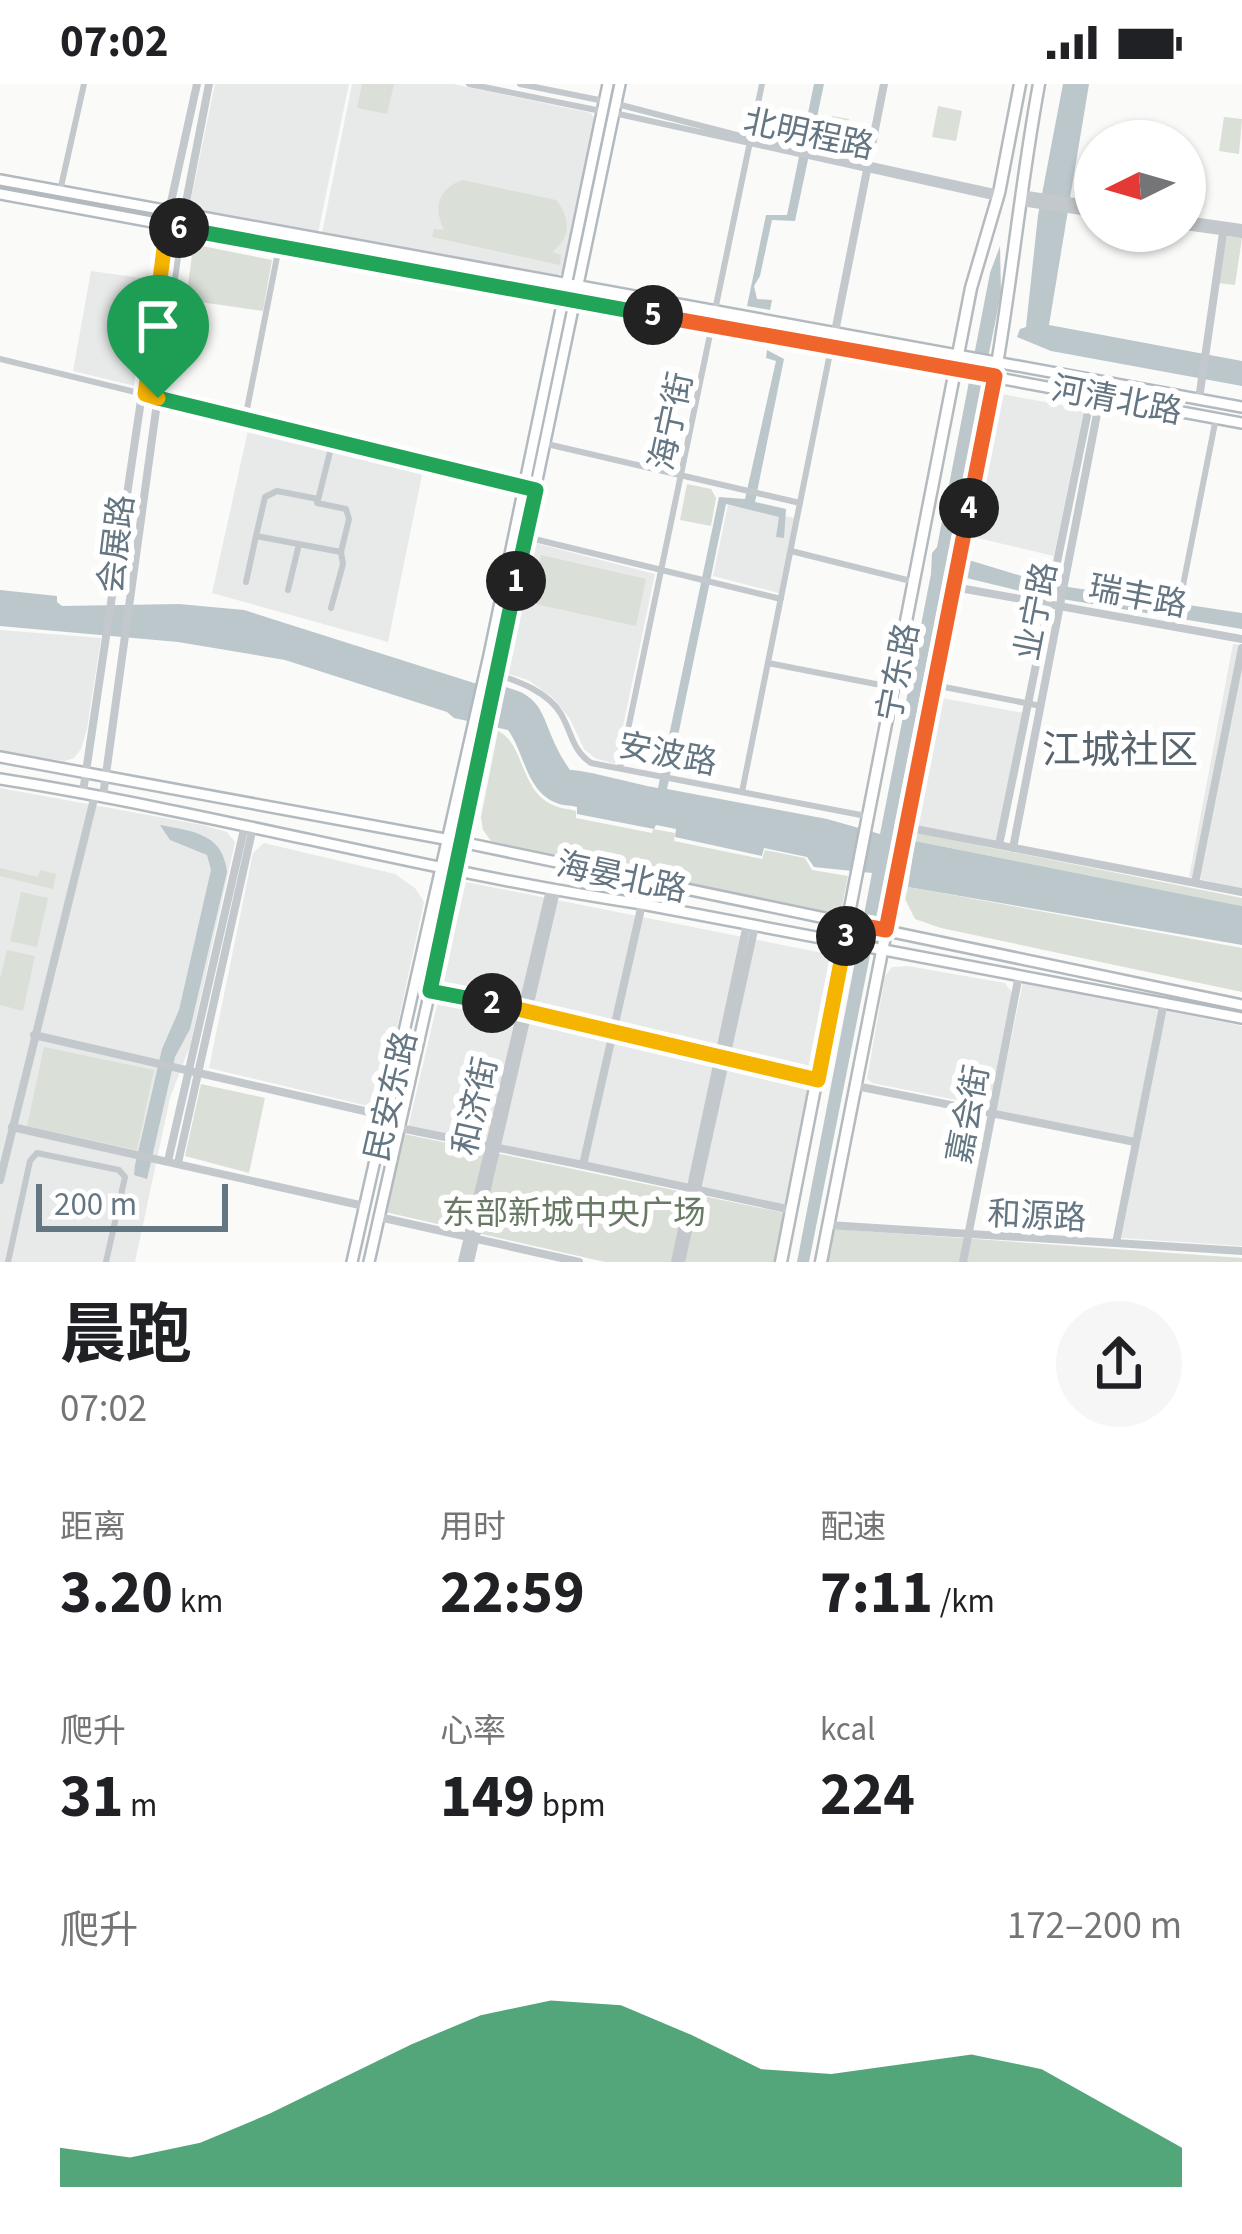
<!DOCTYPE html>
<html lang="zh">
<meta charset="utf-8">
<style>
:root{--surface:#fff;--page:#f6f6f6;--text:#202124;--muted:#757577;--accent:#0b8043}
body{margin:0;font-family:"Source Sans 3","Noto Sans SC",sans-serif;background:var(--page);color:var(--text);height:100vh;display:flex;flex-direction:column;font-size:45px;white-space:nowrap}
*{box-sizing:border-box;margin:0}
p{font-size:39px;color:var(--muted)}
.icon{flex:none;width:66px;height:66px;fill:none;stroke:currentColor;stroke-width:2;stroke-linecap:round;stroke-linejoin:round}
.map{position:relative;height:1178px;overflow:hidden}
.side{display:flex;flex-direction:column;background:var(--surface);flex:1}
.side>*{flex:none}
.needle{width:78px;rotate:265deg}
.controls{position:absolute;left:1074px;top:36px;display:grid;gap:24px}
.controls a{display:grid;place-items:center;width:132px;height:132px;border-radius:50%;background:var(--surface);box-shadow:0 3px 9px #0004;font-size:60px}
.scale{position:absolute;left:36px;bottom:30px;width:192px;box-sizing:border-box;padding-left:12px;border:6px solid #657683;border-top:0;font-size:33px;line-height:42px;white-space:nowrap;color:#657683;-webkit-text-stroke:9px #fff;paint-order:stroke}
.pin{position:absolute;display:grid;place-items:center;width:102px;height:102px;color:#fff;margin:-123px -51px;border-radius:50% 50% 50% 0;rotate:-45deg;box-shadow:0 0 12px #0007}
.pin .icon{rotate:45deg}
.km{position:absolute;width:60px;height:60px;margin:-30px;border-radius:50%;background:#222;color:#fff;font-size:33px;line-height:60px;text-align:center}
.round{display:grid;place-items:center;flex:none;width:126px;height:126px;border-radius:63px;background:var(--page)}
.head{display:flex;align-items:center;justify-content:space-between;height:204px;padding:0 60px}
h1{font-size:66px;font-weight:700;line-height:90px}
.stats{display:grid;grid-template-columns:repeat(3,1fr);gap:18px;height:204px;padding:12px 60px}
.stats div{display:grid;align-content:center}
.stats b{font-size:60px;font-weight:700}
.stats small{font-size:33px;font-weight:400}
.stats p{font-size:33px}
.chart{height:336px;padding:24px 60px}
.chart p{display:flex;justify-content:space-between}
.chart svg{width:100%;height:216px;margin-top:12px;fill:var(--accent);opacity:.7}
.status{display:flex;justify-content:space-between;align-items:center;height:84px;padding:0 60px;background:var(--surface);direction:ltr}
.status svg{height:33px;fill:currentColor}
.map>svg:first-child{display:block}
</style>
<div class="status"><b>07:02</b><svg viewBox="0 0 49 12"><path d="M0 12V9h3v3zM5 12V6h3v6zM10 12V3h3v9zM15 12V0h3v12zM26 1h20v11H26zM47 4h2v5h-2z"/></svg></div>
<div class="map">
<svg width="1242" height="1178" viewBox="0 0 1242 1178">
<rect width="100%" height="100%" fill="#fafaf8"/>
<!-- built -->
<path fill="#e8e9e9" d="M215 0H349L318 149 189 125Z
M352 0H453L591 29 595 36 562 189 552 194 322 149Z
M91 187 150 195 135 302 73 287Z
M1001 310 1084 325 1054 472 969 452Z
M249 342 423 386 388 558 212 509Z
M728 421 795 434 779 509 713 492Z
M531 458 655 490 615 680 595 674 584 665 570 635 552 613 528 596 506 589Z
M0 546 101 554 87 645 81 665 74 674 65 677 0 668Z
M1233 560 1242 561V804L1189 793Z
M936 613 1024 629 997 757 910 741Z
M0 704 203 741 227 748 235 758 190 962 170 1014 135 1178H0Z
M264 759 395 790 415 804 424 818 383 1009 376 1024 209 984 253 769Z
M466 798 838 872 787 1121 408 1044Z
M908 882 1005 899 1013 910 992 1017 986 1022 872 999 867 995 885 892 892 883Z
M1023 898 1242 942V1162L1121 1154 1140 1056 996 1027Z"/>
<!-- green -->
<path fill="#dadfd7" d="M362 0H394L387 30 357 24Z
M938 22 962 27 956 57 932 53Z
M832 32 849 35 843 67 826 64Z
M1224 33 1242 35 1239 70 1219 67Z
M462 96 556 116C571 133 571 155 552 168L561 171 560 181 432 153 434 145 444 146C433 123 438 105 462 96Z
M1226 152 1242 154 1235 201 1218 199Z
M202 162 272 176 263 227 186 216 192 171Z
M687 400 711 405 716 414 711 442 680 436Z
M541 471 646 495 636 542 531 519Z
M498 647C526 660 519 711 558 723 564 725 570 725 576 727V734L652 749 653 745 675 749 674 757 762 775 765 766 805 774 812 786 848 792 842 822 836 827H815L491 757 483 746 481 733Z
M917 749 1242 814V822L915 757Z
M0 784 38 793 40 786 56 790 53 805 0 792Z
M908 803 1242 864V908L941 844 915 835 905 815Z
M21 808 48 814 37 863 10 857Z
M7 866 35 872 23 927 0 921V895Z
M44 963 154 986 137 1066 27 1042Z
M201 1000 265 1014 249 1089 185 1072Z
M404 1050 785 1129 777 1178H605L385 1128Z
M833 1145 1242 1174V1178H826Z"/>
<!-- water -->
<path fill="#bbc7cb" d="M814 0H824L795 137 772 136 760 192 754 202 757 215 772 216 770 226 747 222 766 131H787Z
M1063 0H1089L1049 241 1242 277V302L1051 267 1017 253 1020 245 1026 243 1038 131Z
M1000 162 1001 209 949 470 1048 500 1242 529V545L1032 510 950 490 944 492 894 744 897 754 890 792 885 796 809 1178H797L872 789 814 783 807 773 764 764 762 772 675 753 676 745 656 741 654 745 577 730V723C571 721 565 722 559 720 526 709 525 669 508 646L454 634 447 628 285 576 178 558 0 542V506L57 512V518L62 522 179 520 244 526 474 599C557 604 533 633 570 686 583 685 638 701 658 704L719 413 745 415 776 277 766 274 767 266 784 275 755 418 786 425 784 454 776 453 779 433 726 420 667 705 827 735 880 750 931 490 932 469 937 463 990 189Z
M160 741C192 747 223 749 227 788L190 945 175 973 147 1095 134 1091 135 1081 162 965 179 926 211 786 207 771 170 756Z
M915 757 1242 822V861L908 803Z"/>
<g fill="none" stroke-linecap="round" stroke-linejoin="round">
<!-- secondary casing -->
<g stroke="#b3babf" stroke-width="14">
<path id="secondary" d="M0 96 1242 323
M0 110 1242 339
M0 673 461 758 1242 921
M0 695C216 729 427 788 642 820L1242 934
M352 1178 489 571 608 0
M369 1178 430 907 620 0"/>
</g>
<!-- primary casing -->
<g stroke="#b5babe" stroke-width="15">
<path id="primary" d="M781 1178 971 204 999 109 1020 0
M821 1178 995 292C1012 195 1021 97 1039 0"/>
</g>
<!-- minor -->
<path stroke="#c3c8cc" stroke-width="6" d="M469 0 601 27
M520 0 604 17
M617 20 752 55 999 109
M614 29 998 114
M60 107 84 0
M0 275 536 406
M245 335 279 163
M547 360 800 419
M318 415 277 407 265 413 256 452 341 468 349 435 346 425 317 419 319 412 333 356
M526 453 781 515
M791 467 911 497
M246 498 256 452
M288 506 299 460
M331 524 343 480 341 468
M1175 542 1216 334
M768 579 891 603
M496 590C520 598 548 608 561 630 572 649 572 666 591 679L866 732
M934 601 1041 622
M620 684 762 0
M742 708 831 264
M8 1178 30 1077 37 1069 119 1086 125 1093 106 1178"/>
<!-- tertiary -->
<path stroke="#c3c8cc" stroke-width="8" d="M1020 110 1095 121
M1021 118 1095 129
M1185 136 1242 144
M1185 142 1242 150
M832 263 884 0
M1199 315 1224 142
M954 503 1242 555
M83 708 169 127 197 0
M103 712 181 144 209 0
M905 743 1242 808
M999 761 1094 298
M1013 764 1103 299
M1195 799 1242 564
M430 907 818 996
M34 951 386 1032
M856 1002 1135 1058
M12 1043 364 1122
M400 1044 583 1081 642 820
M168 1077 245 741
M178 1079 253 743
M583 1081 792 1126
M0 1096 95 711
M379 1133 579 1178
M828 1141 1242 1167
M1116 1159 1164 918
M462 1178 550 806
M470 1178 556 807
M675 1178 747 840
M681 1178 755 842
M963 1178 1019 891"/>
<!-- secondary -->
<use href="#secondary" stroke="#fff" stroke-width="9"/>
<!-- primary -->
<use href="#primary" stroke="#fff" stroke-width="10"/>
</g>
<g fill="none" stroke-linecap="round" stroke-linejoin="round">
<!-- split-1 casing -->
<g stroke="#fff" stroke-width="24">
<path id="split-1" d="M158 314 536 406 516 497"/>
</g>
<!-- split-2 casing -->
<g stroke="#fff" stroke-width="24">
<path id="split-2" d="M492 919 430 907 516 497"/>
</g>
<!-- split-3 casing -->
<g stroke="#fff" stroke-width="24">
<path id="split-3" d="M492 919 818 996 846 852"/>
</g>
<!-- split-4 casing -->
<g stroke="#fff" stroke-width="24">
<path id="split-4" d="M846 852 848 839 886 846 969 424"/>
</g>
<!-- split-5 casing -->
<g stroke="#fff" stroke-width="24">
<path id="split-5" d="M653 231 995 292 969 424"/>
</g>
<!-- split-6 casing -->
<g stroke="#fff" stroke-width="24">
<path id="split-6" d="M179 144 653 231"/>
</g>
<!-- split-7 casing -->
<g stroke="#fff" stroke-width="24">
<path id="split-7" d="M158 314 145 310 167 142 179 144"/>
</g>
<!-- split-1 -->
<use href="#split-1" stroke="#22a559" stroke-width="15"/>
<!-- split-2 -->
<use href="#split-2" stroke="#22a559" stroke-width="15"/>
<!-- split-3 -->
<use href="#split-3" stroke="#f5b400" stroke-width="15"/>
<!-- split-4 -->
<use href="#split-4" stroke="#f0652b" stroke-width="15"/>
<!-- split-5 -->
<use href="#split-5" stroke="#f0652b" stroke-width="15"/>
<!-- split-6 -->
<use href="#split-6" stroke="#22a559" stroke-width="15"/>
<!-- split-7 -->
<use href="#split-7" stroke="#f5b400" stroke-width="15"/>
</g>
<g text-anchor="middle" stroke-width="12" stroke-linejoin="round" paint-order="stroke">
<!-- street labels -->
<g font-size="33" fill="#657683" stroke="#fff">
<text transform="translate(809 49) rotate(12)" y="12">北明程路</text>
<text transform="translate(1117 315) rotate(11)" y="12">河清北路</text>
<text transform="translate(670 337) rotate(-78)" y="12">海宁街</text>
<text transform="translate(115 460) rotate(-83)" y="12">会展路</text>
<text transform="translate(1138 511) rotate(11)" y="12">瑞丰路</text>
<text transform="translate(1035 527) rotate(-79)" y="12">业宁路</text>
<text transform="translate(897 588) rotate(-79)" y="12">宁东路</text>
<text transform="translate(668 669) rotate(11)" y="12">安波路</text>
<text transform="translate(622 792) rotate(12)" y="12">海晏北路</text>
<text transform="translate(390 1012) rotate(-77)" y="12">民安东路</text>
<text transform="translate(474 1022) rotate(-77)" y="12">和济街</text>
<text transform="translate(967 1030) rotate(-79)" y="12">嘉会街</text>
<text transform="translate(1037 1131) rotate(3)" y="12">和源路</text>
</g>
<!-- park labels -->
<g font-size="33" fill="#687a64" stroke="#fff">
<text x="574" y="1140">东部新城中央广场</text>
</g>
<!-- quarter labels -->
<g font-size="39" fill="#57646e" stroke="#fff">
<text x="1120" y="679">江城社区</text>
</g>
</g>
</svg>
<div class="controls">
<a><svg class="needle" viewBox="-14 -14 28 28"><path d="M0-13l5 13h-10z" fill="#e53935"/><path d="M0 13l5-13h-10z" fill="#757577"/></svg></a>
</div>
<div class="scale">200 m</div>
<div class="pin" style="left:158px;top:314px;background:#1e9e55"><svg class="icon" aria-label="arrive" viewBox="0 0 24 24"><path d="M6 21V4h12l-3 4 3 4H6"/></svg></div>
<b class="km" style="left:516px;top:497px">1</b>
<b class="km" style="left:492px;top:919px">2</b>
<b class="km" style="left:846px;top:852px">3</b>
<b class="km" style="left:969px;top:424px">4</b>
<b class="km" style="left:653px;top:231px">5</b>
<b class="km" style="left:179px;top:144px">6</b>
</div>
<section class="side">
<div class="head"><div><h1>晨跑</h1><p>07:02</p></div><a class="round"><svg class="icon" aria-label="share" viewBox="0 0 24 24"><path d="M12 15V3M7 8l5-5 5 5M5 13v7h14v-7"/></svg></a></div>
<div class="stats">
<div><p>距离</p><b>3.20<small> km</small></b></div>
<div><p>用时</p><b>22:59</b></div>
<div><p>配速</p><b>7:11<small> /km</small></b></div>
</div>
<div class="stats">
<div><p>爬升</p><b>31<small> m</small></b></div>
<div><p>心率</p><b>149<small> bpm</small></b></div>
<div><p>kcal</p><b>224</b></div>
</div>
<div class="chart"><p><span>爬升</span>172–200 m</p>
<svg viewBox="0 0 160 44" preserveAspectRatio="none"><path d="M0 44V36L10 38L20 35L30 29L40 22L50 15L60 9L70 6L80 7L90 13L100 20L110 21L120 19L130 17L140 20L150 28L160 36V44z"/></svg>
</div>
</section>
